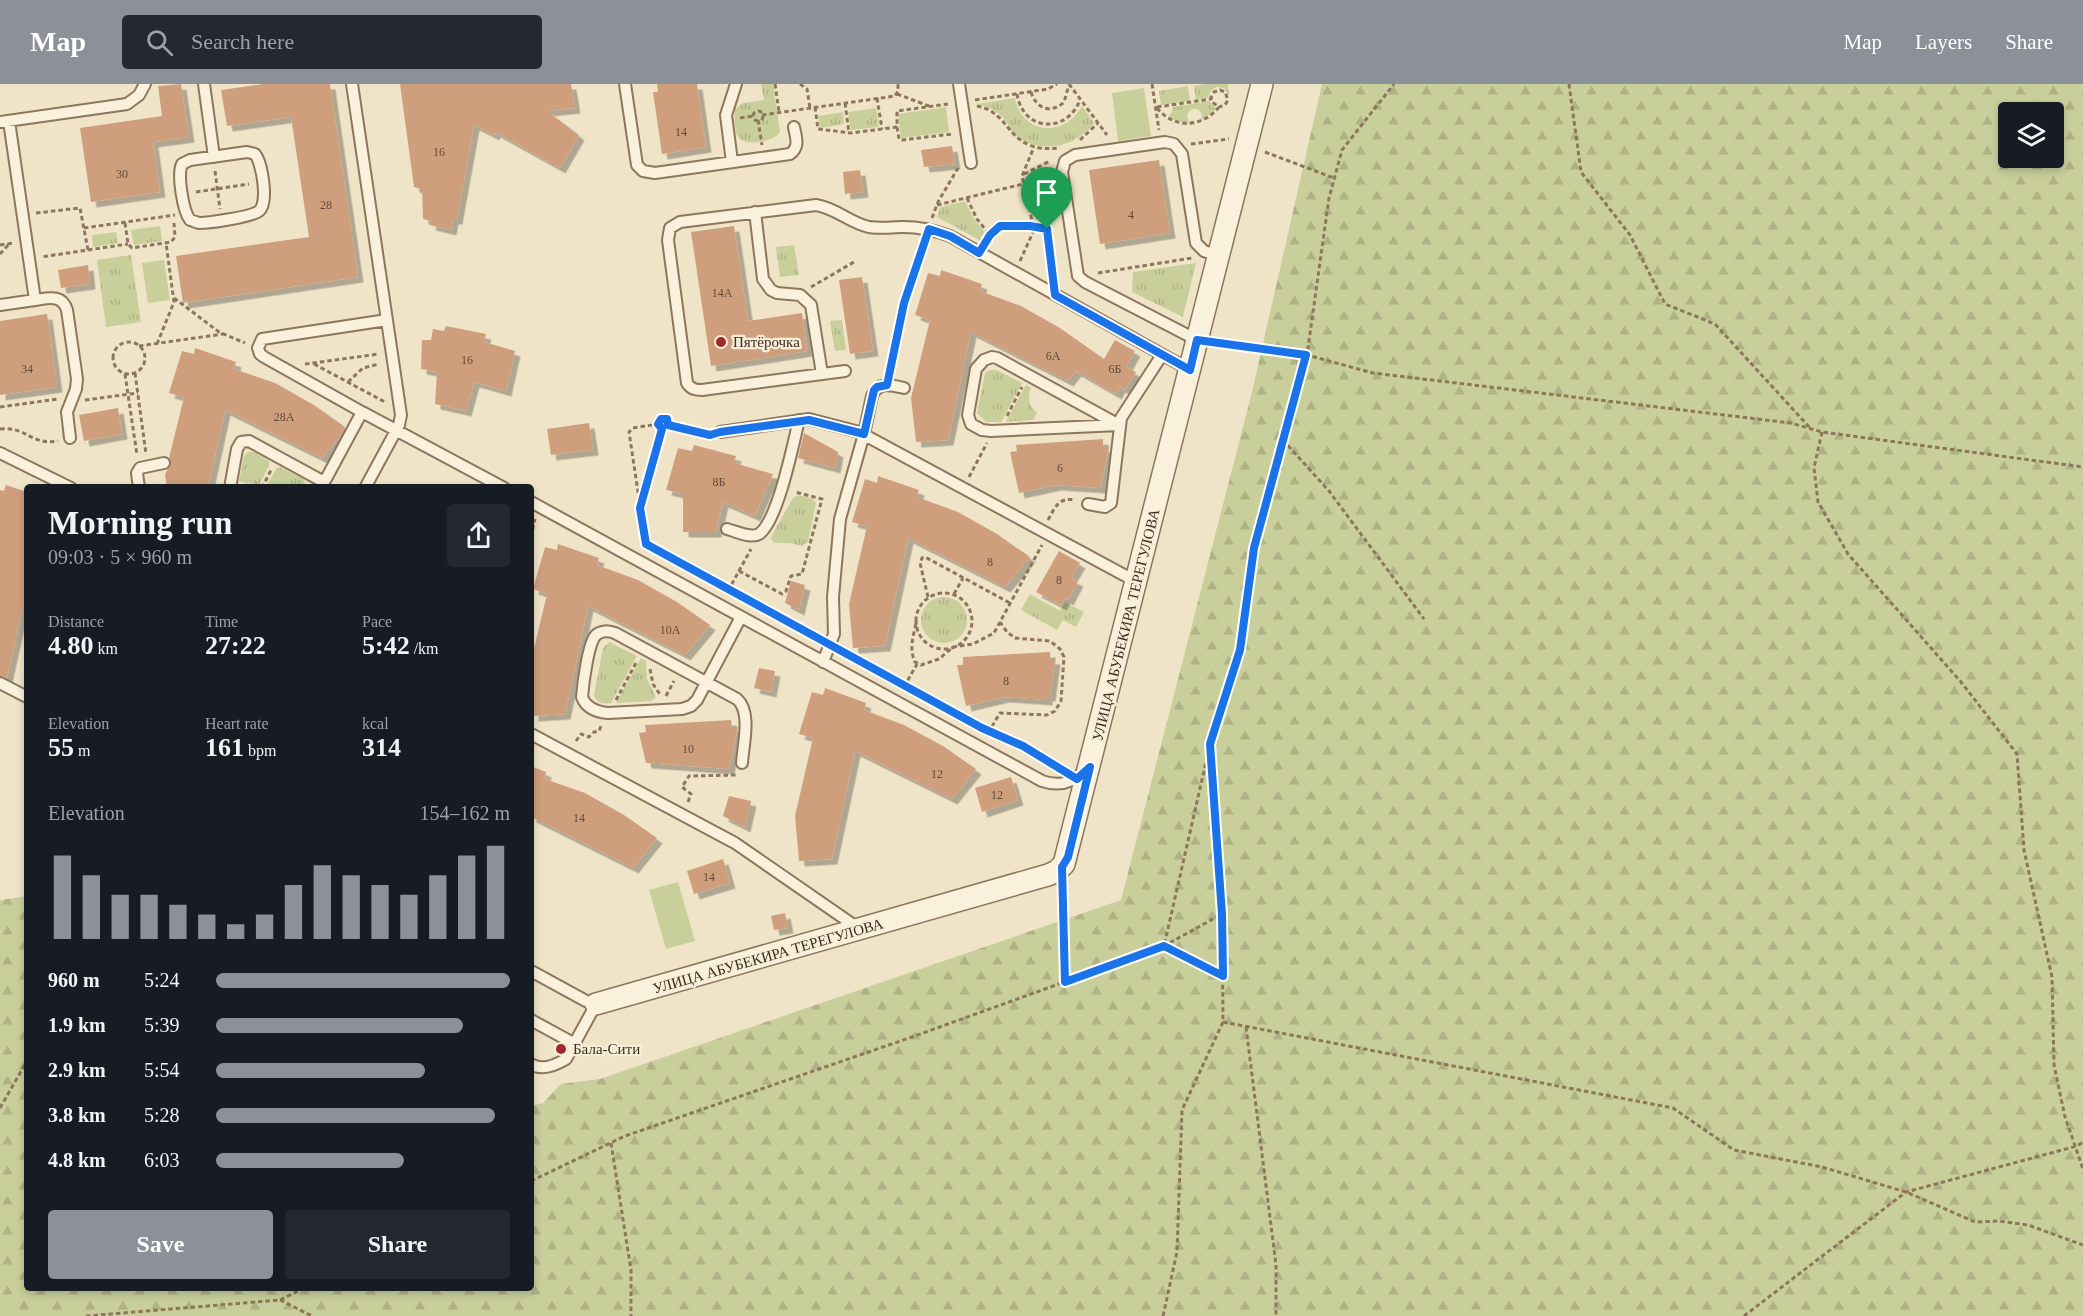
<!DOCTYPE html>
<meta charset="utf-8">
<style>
:root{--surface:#171b24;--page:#242831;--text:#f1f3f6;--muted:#9ea1a6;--accent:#8c9099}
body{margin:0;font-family:Georgia,serif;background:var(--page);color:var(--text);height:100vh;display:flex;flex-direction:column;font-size:22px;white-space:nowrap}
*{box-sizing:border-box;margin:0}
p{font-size:20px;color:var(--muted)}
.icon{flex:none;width:33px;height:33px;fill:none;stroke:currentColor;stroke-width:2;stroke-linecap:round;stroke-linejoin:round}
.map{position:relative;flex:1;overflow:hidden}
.panel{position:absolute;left:24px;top:400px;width:510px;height:807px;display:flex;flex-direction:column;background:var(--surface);border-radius:6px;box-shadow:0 3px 9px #0003}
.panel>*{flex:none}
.tools{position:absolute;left:1998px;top:18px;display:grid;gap:12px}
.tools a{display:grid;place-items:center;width:66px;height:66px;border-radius:6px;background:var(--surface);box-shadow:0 3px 9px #0003;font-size:30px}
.pin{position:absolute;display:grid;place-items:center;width:51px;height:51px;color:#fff;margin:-62px -26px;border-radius:50% 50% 50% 0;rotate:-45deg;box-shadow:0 0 6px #0007}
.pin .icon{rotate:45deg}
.round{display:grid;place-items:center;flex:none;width:63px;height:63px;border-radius:6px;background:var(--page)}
.head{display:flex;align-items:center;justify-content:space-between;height:102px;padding:0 24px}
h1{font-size:33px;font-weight:600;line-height:45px}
.metrics{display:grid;grid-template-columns:repeat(3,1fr);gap:9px;height:102px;padding:6px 24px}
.metrics div{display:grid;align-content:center}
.metrics b{font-size:26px;font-weight:600}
.metrics small{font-size:16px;font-weight:400}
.metrics p{font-size:16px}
.chart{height:168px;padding:12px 24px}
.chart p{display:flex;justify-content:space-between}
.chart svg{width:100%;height:108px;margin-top:6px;stroke:var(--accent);stroke-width:6}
.cta{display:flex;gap:12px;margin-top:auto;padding:12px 24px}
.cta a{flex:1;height:69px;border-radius:6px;background:var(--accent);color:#fff;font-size:24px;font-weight:600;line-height:69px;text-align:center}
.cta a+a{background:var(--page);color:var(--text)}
ul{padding:0 24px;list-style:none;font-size:20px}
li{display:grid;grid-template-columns:96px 72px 1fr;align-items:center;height:45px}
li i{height:15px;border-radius:8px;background:var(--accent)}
header{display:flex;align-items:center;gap:36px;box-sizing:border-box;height:84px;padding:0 30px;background:var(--accent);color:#fff}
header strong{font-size:28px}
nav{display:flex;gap:33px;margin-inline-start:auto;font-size:21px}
.search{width:420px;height:54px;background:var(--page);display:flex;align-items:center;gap:15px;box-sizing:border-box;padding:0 21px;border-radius:6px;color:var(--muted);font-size:22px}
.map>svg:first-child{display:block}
</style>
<header>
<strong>Map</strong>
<div class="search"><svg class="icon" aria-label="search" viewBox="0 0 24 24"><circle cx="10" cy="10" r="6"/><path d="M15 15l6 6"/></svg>Search here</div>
<nav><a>Map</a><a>Layers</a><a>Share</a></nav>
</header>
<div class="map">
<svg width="2083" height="1232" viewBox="0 0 2083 1232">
<defs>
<pattern id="forest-firs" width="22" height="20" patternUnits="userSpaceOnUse" patternTransform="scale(1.5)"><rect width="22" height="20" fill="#c9cf9b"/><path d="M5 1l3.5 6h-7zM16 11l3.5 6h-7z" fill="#aeb285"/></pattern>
<pattern id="park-tufts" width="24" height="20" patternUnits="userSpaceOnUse" patternTransform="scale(1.5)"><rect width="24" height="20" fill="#c9cf9b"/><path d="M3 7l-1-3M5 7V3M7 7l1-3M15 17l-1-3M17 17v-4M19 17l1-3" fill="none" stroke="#aeb285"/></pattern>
<filter id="shadow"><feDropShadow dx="5.5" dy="5.5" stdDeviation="0" flood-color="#0004"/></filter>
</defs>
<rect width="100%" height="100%" fill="#f0e4c8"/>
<!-- grass -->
<path fill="#c9cf9b" d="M1144 4 1151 52 1118 57 1112 9Z
M946 23 949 48 901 54 898 30Z
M164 176 170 216 148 219 142 179Z
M678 798 695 857 666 865 649 806Z"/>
<!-- forest -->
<path fill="url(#forest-firs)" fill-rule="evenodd" d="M1322 0H2083V1232H0V816L27 812V1204H531V1022L543 1019 561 1000 600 995 1121 816 1252 308ZM2008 28H2054V74H2008Z"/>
<!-- park -->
<path fill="url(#park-tufts)" d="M761 0H773L780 48C775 57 748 63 739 54 734 48 734 33 735 25L743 19 764 16Z
M1205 0H1228L1229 11 1224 4 1216 3 1210 8 1208 14 1196 16 1194 2Z
M1188 2 1190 17 1161 21 1159 7Z
M1015 14C1022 51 1065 54 1082 22L1094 39C1076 64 1040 71 1015 51 1011 48 1010 43 1007 39 1000 28 989 22 976 20Z
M1209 17 1216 25 1202 36 1201 28C1197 23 1191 24 1187 30L1189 39 1176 37 1168 33 1172 28 1173 23Z
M876 24 879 43 851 46 848 28Z
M843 28 844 40 820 44 818 32Z
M965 117 974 135 987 151 983 158 937 133 940 123Z
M160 142 162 157 134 161 131 146Z
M116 148 118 159 93 163 92 151Z
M794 161 799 191 780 193 776 163Z
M131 171 141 238 106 243 97 176Z
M1196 179 1183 233 1132 208 1133 188Z
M842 236 846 266 835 267 830 237Z
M990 286H997L1022 299 1001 338H986L977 329 985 289Z
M1026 301 1031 304C1027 314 1029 322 1037 329L1033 336 1006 338Z
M248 368H254L269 377V382L259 401 239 397 244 372Z
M280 383 304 395 305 403H266L276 385Z
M799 411 813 415 816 419 808 458 802 462 789 459H774L771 455 772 451 793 414Z
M1030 510 1060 527 1065 518 1084 528 1076 543 1063 536 1057 546 1021 526Z
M921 536a23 23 0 1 1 46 0a23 23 0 1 1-46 0Z
M609 558 637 572 611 619C603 620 597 620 594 611L603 564Z
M641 574 646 577 647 595 655 611V614L651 617 616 619Z"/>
<!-- building -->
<path fill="#cf9f7d" filter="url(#shadow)" d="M181 0 189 53 153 58 160 108 91 118 80 44 162 32 158 2Z
M264 0H330L358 193 183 219 176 172 309 153 291 33 227 42 221 6Z
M400 0H571L575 24 547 27 579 51 560 84 495 48 494 51 474 41 457 135H453L451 146 430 141 431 137 423 135 422 105 414 103Z
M657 0H697L706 63 662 70 653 8H658Z
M952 62 955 80 924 83 921 66Z
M1159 76 1170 149 1100 160 1089 86Z
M860 86 863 108 845 110 843 88Z
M734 142 748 237 802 229 807 267 711 282 691 148Z
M88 181 90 200 61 204 58 186Z
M941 186 982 200 980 207 1021 222 1060 244 1104 275 1115 256 1135 267 1126 283 1136 288 1125 306 1120 303 1116 310 1076 287 1068 297 971 248 948 356 916 358 911 314 930 236 915 231 928 189 940 192Z
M862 193 873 267 850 270 839 196Z
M47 230 57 303 0 311V237Z
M446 242 486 250 484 258 515 267 506 307 474 298 466 327 435 320 437 288 421 285 422 256H431L433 245 444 247Z
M195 264 236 278 234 285 275 299 314 321 345 343 341 351 322 374 225 326 208 404H167L165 391 167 386 171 381 169 374 184 313 169 309 182 267 194 270Z
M118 324 122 350 84 357 79 331Z
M589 339 593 366 551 371 547 345Z
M804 349 838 368 835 384 798 374Z
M1103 355V363H1109L1100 404 1056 401 1019 409 1010 368 1017 367 1016 361Z
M694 361 736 372 734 379 773 390 755 432 723 418 716 448H683V410L666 406 678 364 692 367Z
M878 392 919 406 917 413 958 428 997 450 1030 473 1005 503 908 454 885 562 853 564 849 520 867 442 852 438 865 395 877 399Z
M6 401 27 408V503L7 594 0 592V406L4 407Z
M558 460 599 474 597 481 638 496 677 518 710 541 685 571 588 522 565 630 533 632 531 577 547 510 533 505 545 463 557 466Z
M1059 467 1080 479 1071 494 1078 497 1068 516 1065 514 1061 521 1036 508Z
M791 497 805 501 799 526 785 519Z
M1050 568V575H1055L1050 612H1047V616L1004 613 966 622 957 581H963V573Z
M759 584 775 587 771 608 754 604Z
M825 604 866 619 864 626 904 641 943 662 976 685 952 715 855 667 832 775 799 777 795 732 813 654 799 650 812 608 823 611Z
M731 636 732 643H738L729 685 646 679 639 649 646 648 645 641Z
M531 682 546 688 545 695 585 709 624 731 657 754 633 784 531 733Z
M1011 693 1018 716 982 728 975 704Z
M729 712 751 717 745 743 723 732Z
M723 775 730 799 694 810 687 787Z
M785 829 788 844 774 846 771 832Z"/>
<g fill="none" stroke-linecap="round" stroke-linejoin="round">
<!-- lane casing -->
<g stroke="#8d765c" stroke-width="14">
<path id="lane" d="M204 0 214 73
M352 0 401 331 399 341 365 404
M625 0 637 81 643 87 655 89 790 70C800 63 796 54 794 43
M959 0 971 79
M9 37 35 216C49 214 62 210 67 226L77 295 76 305 67 328 70 354
M0 38 127 20 139 11 145 0
M247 68 255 70C262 79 269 119 259 127 251 133 209 139 199 139 195 138 194 137 190 136 183 127 177 91 182 80L190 76Z
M732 78 726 31 736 0
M755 128 763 195 771 206 777 209 800 211 811 221 822 290
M0 221 35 216
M1197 256 1085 198 1078 192 1062 88 1065 77 1075 71 1165 58 1174 60 1182 70 1196 159 1204 167 1219 172
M992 273 997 274 1119 341 991 347 982 346 971 340 968 331 976 285 984 276Z
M845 287 702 306C695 306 691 305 687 299L668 156 670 144 680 138 816 121C836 124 850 139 869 143 881 145 892 143 903 143 920 143 934 146 950 152L1190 286
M362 328 264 273 260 270 258 264 262 255 387 236
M720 348 809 335 859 348 1137 498
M0 369 71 404
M139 404 137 389 140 384 164 379
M230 404 237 365 241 358 249 357 324 398
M320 404 327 393 362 328 504 404
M531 418 1042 697C1059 703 1072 699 1085 687
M1088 420 1105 423 1111 419 1121 334 1162 271
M727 445C735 447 751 455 759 450 778 437 793 360 799 336
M741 533 697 616 691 622 682 625 608 629C597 628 586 624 582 613 583 601 588 559 596 551 602 546 608 547 615 549 655 571 696 593 737 615 752 628 743 661 742 679
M823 578 834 550 833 513 840 435 864 350 872 312C878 297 891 301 904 304
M0 599 27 613
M531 650 735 759 858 844
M531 887 586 917 596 920 566 975C556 981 541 987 531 980
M531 936 575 960"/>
</g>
<!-- street casing -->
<g stroke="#8d765c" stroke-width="24">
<path id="street" d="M596 920 1048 791 1057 787 1064 780 1262 0"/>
</g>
<!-- path -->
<path stroke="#8d765c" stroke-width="3" stroke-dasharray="4.5 3" stroke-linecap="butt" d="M775 0 779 28
M800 0 807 5 810 24
M1069 0 1107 51
M1152 0 1159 46
M1569 0 1581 88 1630 151 1665 220 1715 240 1811 345
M1031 8C1036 24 1050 31 1064 18L1069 1
M897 10 929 22
M1017 10C1023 48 1067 50 1080 16
M877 14 882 45
M975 16 1048 5 1057 0
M845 19 849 49
M977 22C1014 29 1005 70 1060 64
M815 23 818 45 851 49 897 43V27L948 20
M1157 23 1211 15
M1157 24C1174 45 1202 44 1219 23L1212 18 1211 13 1214 8 1220 6 1225 8 1228 16 1225 21 1219 23
M753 32a5 5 0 1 1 10 0a5 5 0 1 1-10 0Z
M762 31 895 12 898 7V0
M740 34 753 32
M758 36 762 61
M897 43 899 55 902 56 952 50
M1080 56 1098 39
M1191 60 1229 55
M1265 68 1334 94
M215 87 220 125
M1024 90 1050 77
M196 108 249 100
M967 114 977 135 989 150
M937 121 1023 100
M36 129 80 124 88 166 41 173
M932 134 938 118 958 84
M125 139 128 160 132 164 171 158 175 153 174 139
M84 144 175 131
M986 157 991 149 1000 142 1046 144 1049 149 1054 195
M0 161 13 159
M88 166 128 160
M0 170 9 160
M1020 177 1034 146 1022 92 1034 63
M1098 189 1192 174
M811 203 854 178
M174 214 219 248 245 259
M113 274a16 16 0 1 1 32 0a16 16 0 1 1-32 0Z
M1216 259 1307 271 1373 289 1791 339 1822 348 2083 383
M157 260 174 218 166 159
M139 262 223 250
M305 280 379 270
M314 280 385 318
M890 287 904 219 925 157
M135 289 146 370
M125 290 137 371
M348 298 363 284 379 280
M85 316 138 309
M0 323 58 315
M1007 332 1022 303
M668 341 707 351
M0 345C27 342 31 362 58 357
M1822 348 1814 384 1818 418 1848 470 1961 598 2017 670 2024 766 2052 893 2054 981 2065 1033 2083 1085
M1283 356 1329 407 1424 535
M969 393 987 359
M245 401 260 404
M262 404 272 384
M641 421 662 345
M1048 436C1055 423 1059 413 1075 416
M531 453 535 435
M646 460 818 554
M646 461 629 348 633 344 658 340 660 344 665 345 669 339 667 335 663 334 659 336 658 340
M739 487 782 510 786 507 791 492 802 490 822 415 795 408
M728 507 751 465
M916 537a28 28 0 1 1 56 0a28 28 0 1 1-56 0Z
M954 510 963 494
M928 513 920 479 922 474 925 473 1010 519
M916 540C913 553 909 565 915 578L921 581 939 575 953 563 973 560 994 549 1042 461
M842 567 982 644 1023 662 1060 685
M650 585 653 600 661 612
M904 603 917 580
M666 612 674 597
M616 616 637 577
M988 649 1000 629 1047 631 1055 627 1061 617 1064 573 1060 565 1050 557 1015 554 1007 548 1000 538
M576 657 581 650 589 653 594 648 599 647 601 642
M1209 665 1164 862 1223 893
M688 718 691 710 682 703 689 692 737 691
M1062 804 1065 898
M1223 938 1673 1024 1734 1066 1822 1083 1906 1108 1975 1138 1999 1137 2028 1141 2083 1161
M1246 943 1276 1181V1232
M0 1024 27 977
M611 1059 631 1186V1232
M531 1097 625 1052 912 953 1164 862 1222 830
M280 1216 312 1232
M86 1232 280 1216 304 1204
M1163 1232 1177 1168 1182 1026 1223 938 1222 830 1210 660 1240 566 1254 464 1307 271 1329 114 1342 66 1394 0
M1744 1232 1906 1108 2077 1062 2083 1058"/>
<!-- lane -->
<use href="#lane" stroke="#faf1dc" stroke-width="10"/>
<!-- street -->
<use href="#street" stroke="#faf1dc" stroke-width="21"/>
</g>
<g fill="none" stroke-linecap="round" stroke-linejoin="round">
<!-- route casing -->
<g stroke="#fff" stroke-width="12">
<path id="route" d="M1000 142H1030L1047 145 1055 211 1190 286 1197 256 1306 271 1254 464 1240 566 1210 660 1222 830 1223 892 1164 862 1065 898 1062 783 1068 773 1090 683 1077 695 1023 662 982 644 646 460 640 424 662 345 658 340 661 335H667L668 341 710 351 720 348 809 336 864 350 874 306 877 303 887 301 904 219 929 145 950 152 979 169 990 151Z"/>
</g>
<!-- route -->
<use href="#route" stroke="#1a73e8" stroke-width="8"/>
</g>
<!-- markers -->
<g fill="#9e2a2b" stroke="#f7eed8" stroke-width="2">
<circle cx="721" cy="258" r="6"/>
<circle cx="561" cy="965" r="6"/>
</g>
<g text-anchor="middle" stroke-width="4.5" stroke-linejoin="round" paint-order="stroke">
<!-- number labels -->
<g font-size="12" fill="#624a37">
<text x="681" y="52">14</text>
<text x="439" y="72">16</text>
<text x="122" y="94">30</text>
<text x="326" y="125">28</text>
<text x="1131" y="135">4</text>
<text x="722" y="213">14А</text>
<text x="1053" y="276">6А</text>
<text x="467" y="280">16</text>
<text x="27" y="289">34</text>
<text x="1115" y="289">6Б</text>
<text x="284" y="337">28А</text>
<text x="1060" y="388">6</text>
<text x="719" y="402">8Б</text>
<text x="990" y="482">8</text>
<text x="1059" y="500">8</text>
<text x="670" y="550">10А</text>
<text x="1006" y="601">8</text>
<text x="688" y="669">10</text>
<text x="937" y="694">12</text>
<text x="997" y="715">12</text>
<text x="579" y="738">14</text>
<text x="709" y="797">14</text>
</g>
<!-- poi labels -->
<g font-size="15" fill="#3d2e20" stroke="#f7eed8" text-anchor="start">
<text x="733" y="263">Пятёрочка</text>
<text x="573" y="970">Бала-Сити</text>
</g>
<!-- street labels -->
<g font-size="15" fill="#3d2e20" stroke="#f7eed8">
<text transform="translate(1126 541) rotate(-76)" y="5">УЛИЦА АБУБЕКИРА ТЕРЕГУЛОВА</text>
<text transform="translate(768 872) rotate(-16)" y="5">УЛИЦА АБУБЕКИРА ТЕРЕГУЛОВА</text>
</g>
</g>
</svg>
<div class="tools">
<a><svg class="icon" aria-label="layers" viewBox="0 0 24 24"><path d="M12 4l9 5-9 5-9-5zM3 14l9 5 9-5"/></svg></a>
</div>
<div class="pin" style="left:1047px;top:145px;background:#1e9e55"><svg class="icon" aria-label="arrive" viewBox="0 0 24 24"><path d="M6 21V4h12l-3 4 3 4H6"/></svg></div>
<section class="panel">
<div class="head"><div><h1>Morning run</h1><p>09:03 · 5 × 960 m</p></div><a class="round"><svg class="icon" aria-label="share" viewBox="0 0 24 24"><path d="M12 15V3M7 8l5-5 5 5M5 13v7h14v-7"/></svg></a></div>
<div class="metrics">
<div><p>Distance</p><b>4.80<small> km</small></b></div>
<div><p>Time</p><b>27:22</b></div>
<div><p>Pace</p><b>5:42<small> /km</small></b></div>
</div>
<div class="metrics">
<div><p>Elevation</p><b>55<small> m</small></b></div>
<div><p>Heart rate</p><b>161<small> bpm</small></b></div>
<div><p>kcal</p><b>314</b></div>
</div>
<div class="chart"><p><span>Elevation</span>154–162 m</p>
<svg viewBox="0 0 160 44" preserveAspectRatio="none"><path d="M5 44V10M15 44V18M25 44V26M35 44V26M45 44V30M55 44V34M65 44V38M75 44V34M85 44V22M95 44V14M105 44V18M115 44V22M125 44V26M135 44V18M145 44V10M155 44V6"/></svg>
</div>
<ul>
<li><b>960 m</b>5:24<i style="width:100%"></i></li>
<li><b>1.9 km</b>5:39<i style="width:84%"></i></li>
<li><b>2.9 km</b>5:54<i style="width:71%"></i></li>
<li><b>3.8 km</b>5:28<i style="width:95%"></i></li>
<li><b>4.8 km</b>6:03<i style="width:64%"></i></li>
</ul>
<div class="cta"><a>Save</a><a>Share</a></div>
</section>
</div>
